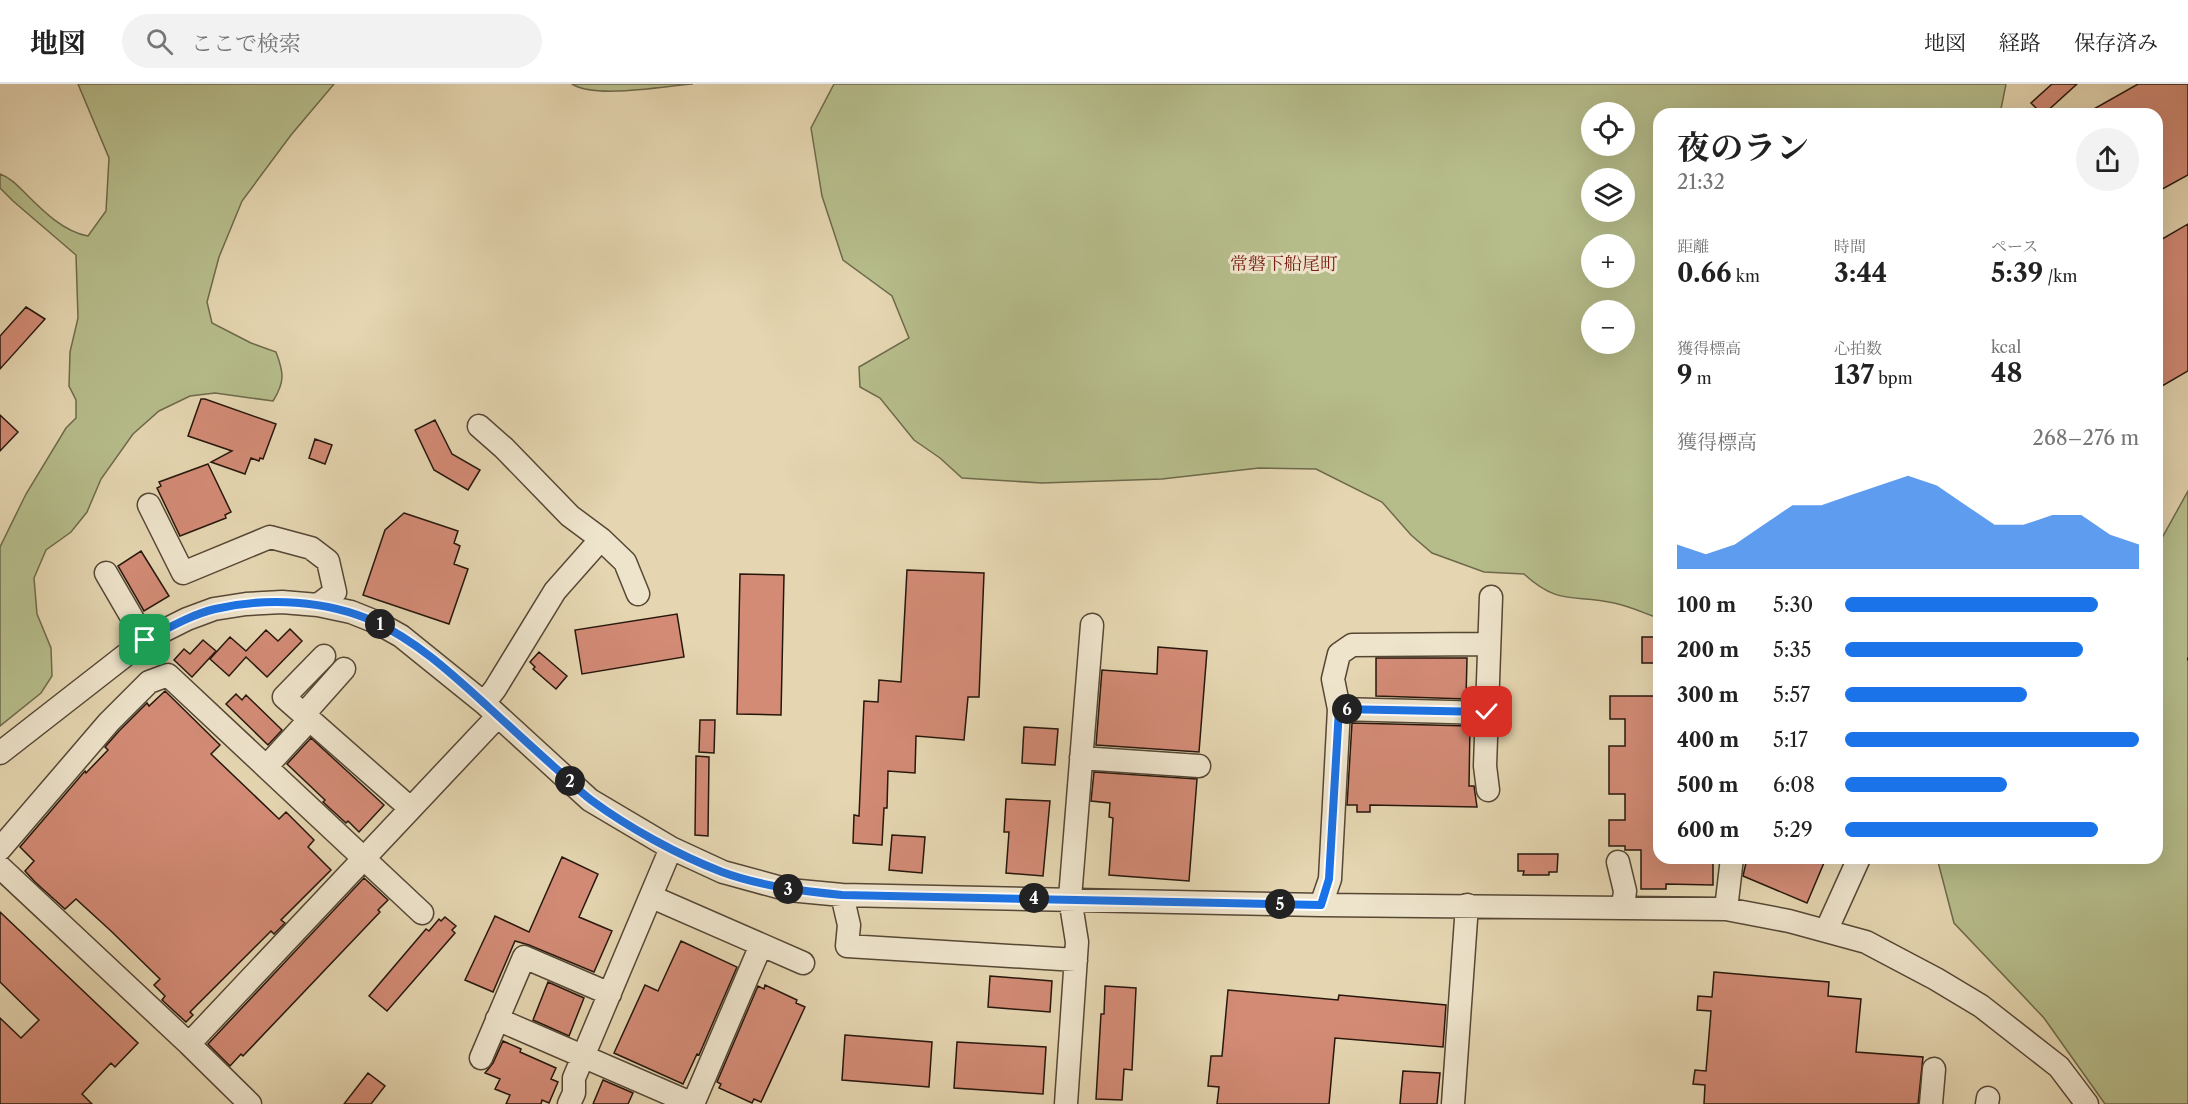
<!DOCTYPE html>
<html lang="ja">
<meta charset="utf-8">
<style>
:root{--surface:#fff;--page:#f2f2f2;--text:#222;--muted:#767676;--line:#e0e0e0;--accent:#1a73e8}
body{margin:0;font-family:"Libre Caslon Text","Noto Serif JP",serif;background:var(--page);color:var(--text);height:100vh;display:flex;flex-direction:column;font-size:22px;white-space:nowrap}
*{box-sizing:border-box;margin:0}
p{font-size:20px;color:var(--muted)}
.icon{flex:none;width:33px;height:33px;fill:none;stroke:currentColor;stroke-width:2;stroke-linecap:round;stroke-linejoin:round}
.map{position:relative;flex:1;overflow:hidden}
.sheet{position:absolute;left:1653px;top:24px;width:510px;height:756px;display:flex;flex-direction:column;background:var(--surface);border-radius:18px;box-shadow:0 6px 24px #0002}
.sheet>*{flex:none}
.controls{position:absolute;left:1581px;top:18px;display:grid;gap:12px}
.controls a{display:grid;place-items:center;width:54px;height:54px;border-radius:50%;background:var(--surface);box-shadow:0 6px 24px #0002;font-size:30px}
.pin{position:absolute;display:grid;place-items:center;width:51px;height:51px;color:#fff;margin:-26px;border-radius:12px;box-shadow:0 3px 9px #0006}
.km{position:absolute;width:30px;height:30px;margin:-15px;border-radius:50%;background:#222;color:#fff;font-size:16px;line-height:30px;text-align:center}
.round{display:grid;place-items:center;flex:none;width:63px;height:63px;border-radius:32px;background:var(--page)}
.overview{display:flex;align-items:center;justify-content:space-between;height:102px;padding:0 24px}
h1{font-size:33px;font-weight:700;line-height:45px}
.figures{display:grid;grid-template-columns:repeat(3,1fr);gap:9px;height:102px;padding:6px 24px}
.figures div{display:grid;align-content:center}
.figures b{font-size:26px;font-weight:700}
.figures small{font-size:16px;font-weight:400}
.figures p{font-size:16px}
.chart{height:168px;padding:12px 24px}
.chart p{display:flex;justify-content:space-between}
.chart svg{width:100%;height:108px;margin-top:6px;fill:var(--accent);opacity:.7}
ul{padding:0 24px;list-style:none;font-size:20px}
li{display:grid;grid-template-columns:96px 72px 1fr;align-items:center;height:45px}
li i{height:15px;border-radius:8px;background:var(--accent)}
header{display:flex;align-items:center;gap:36px;box-sizing:border-box;height:84px;padding:0 30px;background:var(--surface);border-bottom:2px solid var(--line)}
header strong{font-size:28px}
nav{display:flex;gap:33px;margin-inline-start:auto;font-size:21px}
.search{width:420px;height:54px;background:var(--page);display:flex;align-items:center;gap:15px;box-sizing:border-box;padding:0 21px;border-radius:33px;color:var(--muted);font-size:22px}
.map>svg:first-child{display:block}
</style>
<header>
<strong>地図</strong>
<div class="search"><svg class="icon" aria-label="search" viewBox="0 0 24 24"><circle cx="10" cy="10" r="6"/><path d="M15 15l6 6"/></svg>ここで検索</div>
<nav><a>地図</a><a>経路</a><a>保存済み</a></nav>
</header>
<div class="map">
<svg width="2188" height="1020" viewBox="0 0 2188 1020">
<rect width="100%" height="100%" fill="#e5d6b1"/>
<filter id="stains"><feTurbulence type="fractalNoise" baseFrequency=".00333" numOctaves="4"/><feColorMatrix values="0 0 0 0 .2 0 0 0 0 .09 0 0 0 0 .02 0 0 0 .5 -.17"/></filter>
<radialGradient id="worn" r=".72"><stop offset=".6" stop-color="#630" stop-opacity="0"/><stop offset="1" stop-color="#630" stop-opacity=".3"/></radialGradient>
<!-- green -->
<path fill="#b6bd8b" stroke="#6e6a4c" stroke-width="1.5" fill-rule="evenodd" d="M78 0H334L291 51 242 117 219 173 207 218 212 239 251 259 276 268C284 289 285 298 273 317L215 309 190 312 159 327 133 350 101 395 87 428 71 448 46 466 34 494 37 530 51 564 52 592 41 609 0 642V463L26 410 66 344 76 334V316L69 302 70 268 78 234 76 171 13 117 0 104V90C11 94 18 102 26 110 43 127 64 148 88 152L106 127 109 74Z
M572 0H693C664 2 596 15 572 0Z
M834 0H2006L2000 30H1659L1658 534C1644 529 1629 522 1614 519 1573 510 1559 522 1524 490L1484 488 1432 469 1411 451 1382 418 1316 385 1259 384 1162 395 1042 399 962 394 940 374 914 356 880 314 860 303 859 283 909 254 892 212 843 176 822 112 811 44ZM1592 28H1624V62H1592ZM1592 94H1624V128H1592ZM1624 160V194H1592V160ZM1592 226H1624V260H1592Z
M2188 407V1020H2105L2044 934 1954 839 1937 774H2157V463Z"/>
<!-- building -->
<path fill="#d38b76" stroke="#26170c" stroke-width="1.5" d="M2052 0H2077L2044 30H2042L2031 19Z
M2138 0H2188V91L2157 108V30H2085Z
M2188 140V287L2157 305V158Z
M26 223 45 235 0 285V252Z
M201 315H205L276 340 263 375 260 374 259 377 251 374 245 390 211 378 232 367 188 352Z
M0 331 18 348 0 367Z
M435 336 452 370 480 386 468 406 434 386 415 346Z
M315 355 332 361 325 380 309 374Z
M208 380 231 428 225 431 226 434 180 452 157 404 161 402 159 398Z
M404 429 458 447 454 459 460 462 454 480 468 485 449 540 363 511 385 446Z
M141 467 169 512 144 527 118 482Z
M907 486 984 489 979 613H968L964 656 916 652 915 689 888 687 887 724H884L882 761 853 759 854 731 859 732 864 617 878 618 879 596 901 598Z
M740 490 784 491 781 631 737 630Z
M677 530 684 573 582 590 575 546Z
M290 545 302 557 267 593 246 573 229 592 210 575 230 553 246 567 266 546 278 557Z
M1642 553H1659V579H1642Z
M203 556 216 567 192 593 174 576 184 565 190 570Z
M1158 563 1207 567 1199 668 1096 661 1102 586 1157 590Z
M539 568 567 592 556 605 533 585 535 583 530 578Z
M1376 574H1467L1466 615 1376 612Z
M165 607 220 661 211 670 279 735 286 728 314 756 308 763 331 786 281 836 285 839 274 850 271 847 190 928 193 931 186 938 162 916 165 912 154 901 160 895 111 847 76 815 65 825 35 798 25 787 34 777 20 763 85 687 86 689 108 666 105 663 119 647 147 619 149 622Z
M236 610 242 616 246 611 282 646 268 661 226 620Z
M1610 612H1659V774H1713V801L1666 800V805H1641V766H1625V762H1609V736H1625V710H1609V662H1625V635H1610Z
M700 636H715L714 669 699 668Z
M1352 639 1470 642 1469 702H1474L1477 723 1370 721V728H1357V721H1347Z
M1024 643 1058 645 1055 681 1022 679Z
M311 654 384 721 359 748 348 737 346 739 323 718 325 716 287 680Z
M696 672 709 673 708 752 695 751Z
M1094 688 1197 695 1189 797 1109 791 1113 734 1109 733 1110 719 1091 717Z
M1006 715 1050 717 1043 792 1006 789 1009 748H1004Z
M892 751 925 753 922 789 889 786Z
M1518 770H1558L1557 788H1549V791H1523L1524 787H1518Z
M562 773 598 790 579 833 612 847 594 888 529 861 515 857 493 908 465 896 495 832 529 848Z
M1747 774H1826L1807 819 1743 792Z
M364 794 388 816 378 826 380 828 243 972 241 970 230 982 208 960Z
M0 828 138 959 115 983 111 979 82 1010 92 1020H0V934L21 954 39 936 0 898Z
M445 833 456 842 452 846 455 849 387 927 369 912 426 845 429 847 439 835 441 837Z
M681 857 737 883 699 971 697 970 683 1000 614 969 645 901 658 907Z
M1714 888 1829 898 1828 912 1861 915 1856 968 1923 973 1918 1020H1704L1705 1001 1693 1000 1695 986 1706 987 1711 927 1697 926 1698 912 1712 913Z
M990 892 1052 897 1050 928 988 923Z
M548 898 584 914 569 952 533 936Z
M765 901 797 916 796 919 805 923 761 1018 754 1015 752 1019 719 1004 721 1000 717 998 758 902 764 905Z
M1105 902 1136 904 1132 986 1124 985 1122 1016 1096 1015 1101 930H1104Z
M1228 906 1338 916 1339 911 1446 921 1443 963 1335 954 1329 1020H1217L1219 1003 1208 1002 1211 972H1222Z
M845 951 932 958 929 1003 842 996Z
M503 957 521 965 520 968 556 984 551 995 558 998 549 1019 542 1016 541 1020H506L510 1011 495 1005 500 995 485 989 493 979Z
M957 958 1046 963 1043 1010 954 1004Z
M1403 987 1440 989 1437 1020H1400Z
M368 989 385 1002 371 1020H344Z
M603 996 633 1009 628 1020H593Z"/>
<g fill="none" stroke-linecap="round" stroke-linejoin="round">
<!-- minor casing -->
<g stroke="#564735" stroke-width="25">
<path id="minor" d="M479 342 504 364 570 432 601 455 625 478 638 510
M149 421 183 489 270 453 311 464 328 477 335 508 318 521
M106 489 145 556
M324 572 284 613 410 724
M484 619 495 605 555 507 601 455
M1339 625 1333 595 1339 570 1352 561 1488 560
M304 630 344 585
M0 669 145 556 187 535 214 525 246 520 282 518 318 521 351 528 376 538 401 552 484 619 590 716 671 764 723 788 789 806 842 811 1321 821 1726 825 1789 837 1866 858 1936 895 1981 922 2059 983 2087 1020
M1081 674 1199 682
M266 683 310 635
M1488 706 1485 682 1491 513
M0 765 109 638 149 598 168 591 422 829
M1618 778 1625 807 1623 823
M0 783 189 960 250 1020
M842 811 849 841 847 862 1076 876
M652 813 803 879
M1321 821 1330 795 1339 625 1487 629
M1726 825 1732 774
M1826 847 1859 774
M497 935 693 1020
M189 960 498 632
M481 974 524 873 610 910
M569 1020 574 1009V994L671 764
M693 1020 761 861
M1066 1020 1077 858 1070 814 1092 541
M1453 1020 1467 821
M1931 1020 1934 985
M1987 1020 1988 1014"/>
</g>
<!-- path -->
<path stroke="#26170c" stroke-width="3" stroke-dasharray="4.5 3" stroke-linecap="butt" d="M2187 575H2188"/>
<!-- minor -->
<use href="#minor" stroke="#eee4cc" stroke-width="22"/>
</g>
<g fill="none" stroke-linecap="round" stroke-linejoin="round">
<!-- route casing -->
<g stroke="#fff" stroke-width="12">
<path id="route" d="M145 556C167 545 190 531 215 525 266 513 327 516 375 538 415 556 451 589 484 619 509 642 535 666 561 689 571 698 580 708 591 716 629 744 678 771 722 788 760 802 802 807 842 811L1321 821 1329 795 1339 625 1487 628"/>
</g>
<!-- route -->
<use href="#route" stroke="#1a73e8" stroke-width="8"/>
</g>
<g text-anchor="middle" stroke-width="6" stroke-linejoin="round" paint-order="stroke">
<!-- quarter labels -->
<g font-size="18" fill="#7a1f14" stroke="#eee4cc">
<text x="1284" y="186">常磐下船尾町</text>
</g>
</g>
<rect width="100%" height="100%" filter="url(#stains)"/>
<rect width="100%" height="100%" fill="url(#worn)"/>
</svg>
<div class="controls">
<a><svg class="icon" aria-label="locate" viewBox="0 0 24 24"><circle cx="12" cy="12" r="6"/><path d="M12 2v4M12 18v4M2 12h4M18 12h4"/></svg></a>
<a><svg class="icon" aria-label="layers" viewBox="0 0 24 24"><path d="M12 4l9 5-9 5-9-5zM3 14l9 5 9-5"/></svg></a>
<a>+</a>
<a>−</a>
</div>
<div class="pin" style="left:145px;top:556px;background:#1e9e55"><svg class="icon" aria-label="arrive" viewBox="0 0 24 24"><path d="M6 21V4h12l-3 4 3 4H6"/></svg></div>
<div class="pin" style="left:1487px;top:628px;background:#d93025"><svg class="icon" aria-label="check" viewBox="0 0 24 24"><path d="M5 12l5 5 9-10"/></svg></div>
<b class="km" style="left:380px;top:540px">1</b>
<b class="km" style="left:570px;top:697px">2</b>
<b class="km" style="left:788px;top:805px">3</b>
<b class="km" style="left:1034px;top:814px">4</b>
<b class="km" style="left:1280px;top:820px">5</b>
<b class="km" style="left:1347px;top:625px">6</b>
<section class="sheet">
<div class="overview"><div><h1>夜のラン</h1><p>21:32</p></div><a class="round"><svg class="icon" aria-label="share" viewBox="0 0 24 24"><path d="M12 15V3M7 8l5-5 5 5M5 13v7h14v-7"/></svg></a></div>
<div class="figures">
<div><p>距離</p><b>0.66<small> km</small></b></div>
<div><p>時間</p><b>3:44</b></div>
<div><p>ペース</p><b>5:39<small> /km</small></b></div>
</div>
<div class="figures">
<div><p>獲得標高</p><b>9<small> m</small></b></div>
<div><p>心拍数</p><b>137<small> bpm</small></b></div>
<div><p>kcal</p><b>48</b></div>
</div>
<div class="chart"><p><span>獲得標高</span>268–276 m</p>
<svg viewBox="0 0 160 44" preserveAspectRatio="none"><path d="M0 44V34L10 38L20 34L30 26L40 18L50 18L60 14L70 10L80 6L90 10L100 18L110 26L120 26L130 22L140 22L150 30L160 34V44z"/></svg>
</div>
<ul>
<li><b>100 m</b>5:30<i style="width:86%"></i></li>
<li><b>200 m</b>5:35<i style="width:81%"></i></li>
<li><b>300 m</b>5:57<i style="width:62%"></i></li>
<li><b>400 m</b>5:17<i style="width:100%"></i></li>
<li><b>500 m</b>6:08<i style="width:55%"></i></li>
<li><b>600 m</b>5:29<i style="width:86%"></i></li>
</ul>
</section>
</div>
